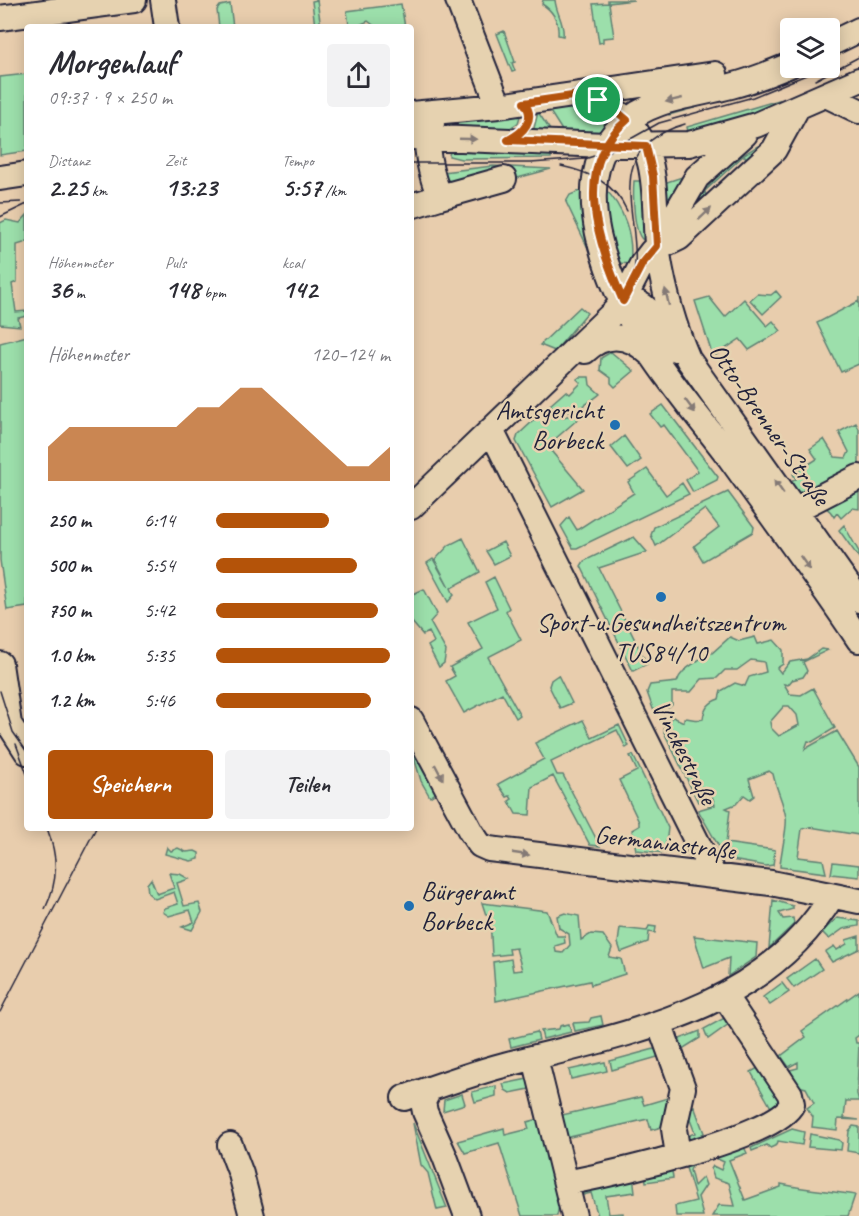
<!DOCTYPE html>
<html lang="de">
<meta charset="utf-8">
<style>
:root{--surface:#fff;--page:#f2f2f3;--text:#2b2b33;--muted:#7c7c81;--accent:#b45309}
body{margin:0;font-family:Caveat,sans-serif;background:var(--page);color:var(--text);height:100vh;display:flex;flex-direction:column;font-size:22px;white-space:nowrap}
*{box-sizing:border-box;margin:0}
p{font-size:20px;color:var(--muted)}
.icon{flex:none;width:33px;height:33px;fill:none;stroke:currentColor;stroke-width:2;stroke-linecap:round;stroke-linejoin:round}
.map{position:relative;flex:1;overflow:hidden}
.side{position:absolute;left:24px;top:24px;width:390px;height:807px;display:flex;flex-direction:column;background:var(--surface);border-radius:6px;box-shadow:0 3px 15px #0003}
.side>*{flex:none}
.buttons{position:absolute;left:780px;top:18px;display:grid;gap:12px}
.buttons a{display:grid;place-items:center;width:60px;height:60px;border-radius:6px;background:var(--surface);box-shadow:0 3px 15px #0003;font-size:30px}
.pin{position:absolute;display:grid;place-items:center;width:51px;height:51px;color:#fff;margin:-26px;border:3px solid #fff;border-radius:50%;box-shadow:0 2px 6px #0007}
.round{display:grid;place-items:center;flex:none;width:63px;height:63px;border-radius:6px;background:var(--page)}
.summary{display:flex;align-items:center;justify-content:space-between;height:102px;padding:0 24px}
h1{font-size:33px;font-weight:600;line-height:45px}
.stats{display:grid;grid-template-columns:repeat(3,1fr);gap:9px;height:102px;padding:6px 24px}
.stats div{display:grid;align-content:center}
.stats b{font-size:26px;font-weight:600}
.stats small{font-size:16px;font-weight:400}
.stats p{font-size:16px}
.chart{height:168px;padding:12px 24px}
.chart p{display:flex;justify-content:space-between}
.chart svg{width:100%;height:108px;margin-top:6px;fill:var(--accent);opacity:.7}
.action{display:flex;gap:12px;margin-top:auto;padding:12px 24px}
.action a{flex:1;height:69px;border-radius:6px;background:var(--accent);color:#fff;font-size:24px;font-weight:600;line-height:69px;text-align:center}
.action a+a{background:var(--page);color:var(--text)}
ul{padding:0 24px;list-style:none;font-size:20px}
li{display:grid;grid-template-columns:96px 72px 1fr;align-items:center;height:45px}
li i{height:15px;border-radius:8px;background:var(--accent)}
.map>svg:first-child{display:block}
</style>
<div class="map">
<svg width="859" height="1216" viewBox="0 0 859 1216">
<rect width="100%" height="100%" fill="#e8cdad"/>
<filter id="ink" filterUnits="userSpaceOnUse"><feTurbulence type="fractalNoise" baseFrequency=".0167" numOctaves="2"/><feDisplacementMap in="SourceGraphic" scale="12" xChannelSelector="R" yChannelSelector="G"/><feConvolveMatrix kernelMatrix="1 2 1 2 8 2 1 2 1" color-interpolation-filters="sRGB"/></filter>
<g filter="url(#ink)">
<!-- green -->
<path fill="#9cdfab" stroke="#5f8073" stroke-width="1.5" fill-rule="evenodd" d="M317 0 321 27H315L312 1Z
M543 0H555C556 13 565 24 563 36L558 35C559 22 553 11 542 4Z
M608 0H634L609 3 614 37 603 38V42L599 43 593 4 608 3Z
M230 4 233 27H219L217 10 220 6Z
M401 4 405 27H376L368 21 355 27H338L349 25 347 11Z
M504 31 515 62 512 63 515 71 512 72 497 34Z
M807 68H816L758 90 669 115 665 112 777 80Z
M27 74V151L0 155V77Z
M779 100 776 107 688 132 687 127Z
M571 107H584L608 120 598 135 563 132 549 110Z
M538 112 552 133 533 132Z
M521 113 518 123 507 130 443 128 455 123Z
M771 139 748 167 745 156H743L705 191 707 204 694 209C712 174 736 157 771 139Z
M450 151 551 152V158L461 159 449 156Z
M493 166 551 169 510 180 452 182 446 179 443 172Z
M685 176 667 209 664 183Z
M634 181H643L645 234 643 240C633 232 633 195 634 181Z
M604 188C624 207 634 237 630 264L620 263C609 239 605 214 604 188Z
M582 190 585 225 597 267 566 202 570 195Z
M27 215V242L17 245V282L12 284 16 312 27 311V316L18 318 20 326 0 324V223L6 220 20 223Z
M776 291 781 297 763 314 750 300 757 294 771 295Z
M709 297 725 317 744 299 767 326 773 321 781 331 749 350 740 339 713 357 695 301Z
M859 297V364L841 372 817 323 859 301Z
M580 307 587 313 555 351 540 345Z
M27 336V607L7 610 0 560V343Z
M611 352 634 371 615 387 611 383V378L600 370 601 358Z
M580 377H589L590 385 600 394C586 405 567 421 550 405L566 391 570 394 581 383 577 379Z
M663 405 718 477 717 480 693 492 686 480 698 471 664 425 660 427 650 414Z
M546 409 562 417 585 413 547 446 583 489 552 507 516 441 518 435Z
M856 423 859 429V509L852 508 841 518 837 513 834 517C826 501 808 504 792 488L793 480 796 479 793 474 817 459 810 449 824 439 835 457 846 458 849 452 839 432Z
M624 436 641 460 628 469 611 447Z
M647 469 666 495 682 483 689 494 577 548H573L561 526 569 517 577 530 634 493 628 482Z
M728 492 754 527 753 532 703 561 694 546 719 527 705 509 656 546 651 535 654 527Z
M844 525 859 552V558L839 530Z
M634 537 647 552 599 568 647 664 633 671 581 566 584 561Z
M463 538 480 572 451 588 454 595 448 602 427 563 433 559 449 587 435 560 449 545Z
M503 542 510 556 494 564 486 551Z
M494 577 509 608 506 611 521 640 488 657 520 715 516 718 502 693 464 713 446 681 455 676 450 667 483 649 468 622 497 608 485 582Z
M424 589 437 614 430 622 446 651 444 663 439 667 428 646 434 642 429 632 423 635 411 621V591L413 594Z
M730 637 739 641 755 637 758 644 774 640 783 650V664L777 668 781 673 790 662 807 659 821 649 828 650 803 662 807 671 803 677 792 680 788 685 784 684 790 694 801 695 813 688 835 728 812 742 808 741 805 749 837 731 859 767V835L810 827 802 829 798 857 823 860 826 873 780 867C780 855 788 827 786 818 784 803 776 789 773 774L769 771 749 779 754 796 750 799 744 795 736 804 726 808 730 810 726 843 775 850 773 865 766 866 726 859 698 810 715 805 712 796 698 802 664 732 665 723 673 717 684 722V718C692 718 695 721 703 719 704 708 709 702 719 699L721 691 735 683 745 686 749 677 766 672 764 662 751 660 737 670H725L717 678 702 679 691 692H672V705L663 712 653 709 647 692 650 685 677 682C682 667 696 665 705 654L712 653ZM784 706H789L797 715 799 725 779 736 771 728 770 722Z
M558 675 572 703 560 708 549 686 551 680Z
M583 720 592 738 619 725 629 746 626 748 617 730 551 762 557 775H563L600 846 590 845 553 776 532 787 530 815 516 814 509 801 512 799 510 796 507 797 498 784 544 759 535 743Z
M411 747 437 792 430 797 421 781Z
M633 755 668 828 665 853 636 850 632 830 639 826V822L619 780 637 771 630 756Z
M167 847 171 851 178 848 186 852 195 851 199 853V859L191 861 165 854Z
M833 862 859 865V877L831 874Z
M169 873 180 874 189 879 177 883 184 906 199 903 202 912 192 930 182 927 194 922 190 910 169 916 163 912 165 908 178 904 174 892 155 899 148 893 147 884 151 879 157 894 174 888Z
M773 900 793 906V909L779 913 783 919 793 918 794 924 769 948Z
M482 903 547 911 557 936H564L565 943 555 946 556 952 563 953 570 945 569 934 559 928 557 916 565 913 579 916 581 940 591 934 603 935 612 948 609 957 621 959 625 974 591 985 590 981 496 1001 493 962 511 959 513 971 522 970 516 948 509 949 510 954 492 956 490 916 486 915Z
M837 918 859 921V926L843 929 829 939 822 932Z
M649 926 656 927 655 933 649 932 648 942 621 952 618 943 620 928 647 931Z
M694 936 757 943 756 957 728 976 729 958 704 968Z
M859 936V949L832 962 825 952 834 946 837 950 847 944 846 940Z
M815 959 822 969 794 988 787 979Z
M782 983 789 992 770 1005 763 997Z
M859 991V1035L855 1038 856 1043H859L857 1094 859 1101H846L844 1118 859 1120 838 1119 837 1130 812 1127 813 1117 807 1108 814 1103 806 1088 794 1085 787 1073 790 1070 798 1068V1062L789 1067 781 1056 806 1037 802 1031Z
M730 1015 733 1021 708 1039 704 1029Z
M601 1016 603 1025 575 1031 573 1023 589 1022 591 1018Z
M569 1024 571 1032 543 1039 541 1031 559 1029 560 1026Z
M700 1031V1038L679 1051 672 1042Z
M537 1032 539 1040 511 1047 509 1039Z
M658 1048 661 1056 612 1070 610 1061Z
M605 1062 607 1071 571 1079 569 1070Z
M763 1065 783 1098 773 1111 751 1072Z
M533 1078 540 1117H536L530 1089 510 1093 505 1090 503 1084Z
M496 1086V1096L475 1102 472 1092Z
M462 1094 465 1104 443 1111 444 1100Z
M674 1096 665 1126 651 1130 648 1119 561 1139 560 1135 566 1132 562 1115 641 1097 644 1105Z
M694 1106 704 1133 702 1134 703 1140 682 1148 679 1139 695 1133 686 1109Z
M543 1118 560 1201 557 1216H522L499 1143 465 1153 458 1141 504 1128 505 1135 529 1129 527 1122Z
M413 1123 447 1208 437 1210 428 1173 421 1165Z
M853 1126 859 1127V1153L847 1151 849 1131Z
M792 1129 804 1132 802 1145 778 1141 777 1145 770 1148 767 1145 752 1151 751 1148Z
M810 1134 839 1140 842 1143 841 1150 808 1147Z
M741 1141 747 1153 729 1160 745 1200 781 1187V1184C807 1190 830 1191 855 1195L848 1216H712L719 1205 735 1206 729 1183 714 1178 711 1169 713 1166 721 1170 724 1162 707 1154Z
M696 1159 690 1170 694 1186 703 1177 706 1185 698 1197 703 1216H676L675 1206 696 1201 684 1161Z
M671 1165 673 1178 646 1182 645 1173Z
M633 1175 635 1192 606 1196 609 1214 623 1213V1216H598L591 1193 575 1197 576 1191Z"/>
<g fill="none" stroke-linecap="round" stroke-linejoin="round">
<!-- minor casing -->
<g stroke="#22223b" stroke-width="28">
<path id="minor" d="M163 0 167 27
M458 0 499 106
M0 18 134 0
M830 44 859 30
M790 65C771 73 751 81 731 86 694 96 650 98 621 126 564 182 609 284 643 341 668 382 701 419 730 458 773 518 818 578 859 640
M579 95C597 97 610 105 623 117 663 152 652 206 658 254 664 291 673 325 688 359L859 600
M828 96 859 111
M411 114 499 106 715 74
M411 137 606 145 689 144 756 125 859 80
M0 178 27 174
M440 197 504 179
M411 206 440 197C433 181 420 138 432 124
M657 246 697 177 745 134
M623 301C650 297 661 331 675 349
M585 351C606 331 629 334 649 353
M491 430 714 876
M411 507 614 312 624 299 642 264 652 251 679 238 774 150 796 110
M795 510 859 477
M0 664 9 724 27 752
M411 720 471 832 480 845 489 849 771 883 859 901
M660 1025 683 1088 674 1129 678 1155
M535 1058 574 1216
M429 1090 423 1102 425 1112 445 1157 467 1216
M404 1098C437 1086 470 1074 504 1065 624 1034 762 1012 832 896
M230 1145 241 1174 252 1216
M566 1183C606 1175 776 1138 792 1104L790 1094 724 995"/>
</g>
<!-- minor -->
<use href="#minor" stroke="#e6d2b0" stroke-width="24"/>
<!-- tram -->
<path stroke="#22223b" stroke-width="1.5" d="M815 80 859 57
M411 163H531L585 159 609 151 659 123 753 97 823 68
M561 166C589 172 615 183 627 211
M0 203 21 202
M0 217 27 204
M627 295C658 235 585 153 685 124
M0 691 13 732 27 752
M16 744 27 774
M45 909C59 880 58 857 47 828
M0 1012 96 828"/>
</g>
<!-- one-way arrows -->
<defs><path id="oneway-solid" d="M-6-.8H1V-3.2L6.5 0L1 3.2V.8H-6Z" transform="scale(1.5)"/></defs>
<g fill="#847a76">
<use href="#oneway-solid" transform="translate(674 100) rotate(167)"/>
<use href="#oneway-solid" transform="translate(468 139) rotate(2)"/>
<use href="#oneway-solid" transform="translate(705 214) rotate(-43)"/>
<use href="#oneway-solid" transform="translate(667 297) rotate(-103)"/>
<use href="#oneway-solid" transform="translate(690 406) rotate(53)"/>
<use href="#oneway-solid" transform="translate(779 487) rotate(-125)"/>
<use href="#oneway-solid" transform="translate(805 563) rotate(55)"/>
<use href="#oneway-solid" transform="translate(439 772) rotate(62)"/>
<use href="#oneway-solid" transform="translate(521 854) rotate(8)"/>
</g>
</g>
<g fill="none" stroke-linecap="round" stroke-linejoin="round" filter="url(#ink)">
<!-- route casing -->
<g stroke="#fff" stroke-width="12">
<path id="route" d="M598 100 579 95 524 103C537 119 523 133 508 140L646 146 653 176 657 246 642 264 623 301C599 245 570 168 627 120L609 105 598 100"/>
</g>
<!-- route -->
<use href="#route" stroke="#b45309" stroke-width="8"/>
</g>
<!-- markers -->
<g fill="#1f6fb2" stroke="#e6d2b0" stroke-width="2">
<circle cx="615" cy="425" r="6"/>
<circle cx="661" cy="597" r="6"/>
<circle cx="409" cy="906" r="6"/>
</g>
<g text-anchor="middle" stroke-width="5" stroke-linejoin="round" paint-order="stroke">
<!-- poi labels -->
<g font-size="26" fill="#22223b" stroke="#e6d2b0" text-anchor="end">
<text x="603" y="419">Amtsgericht<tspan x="603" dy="30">Borbeck</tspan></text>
<text x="661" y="631" text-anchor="middle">Sport-u.Gesundheitszentrum<tspan x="661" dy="30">TUS84/10</tspan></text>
<text x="421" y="900" text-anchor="start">Bürgeramt<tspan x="421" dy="30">Borbeck</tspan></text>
</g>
<!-- street labels -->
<g font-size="26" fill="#22223b" stroke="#e6d2b0">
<text transform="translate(770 424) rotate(55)" y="9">Otto-Brenner-Straße</text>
<text transform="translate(685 752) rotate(63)" y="9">Vinckestraße</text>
<text transform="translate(665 842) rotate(7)" y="9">Germaniastraße</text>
</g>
</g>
</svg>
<div class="buttons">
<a><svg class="icon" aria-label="layers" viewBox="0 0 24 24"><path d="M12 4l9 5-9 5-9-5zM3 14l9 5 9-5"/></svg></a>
</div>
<div class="pin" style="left:598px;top:100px;background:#1e9e55"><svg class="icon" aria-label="arrive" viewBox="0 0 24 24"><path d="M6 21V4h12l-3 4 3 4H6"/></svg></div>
<section class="side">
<div class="summary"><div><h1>Morgenlauf</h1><p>09:37 · 9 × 250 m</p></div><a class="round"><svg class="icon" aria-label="share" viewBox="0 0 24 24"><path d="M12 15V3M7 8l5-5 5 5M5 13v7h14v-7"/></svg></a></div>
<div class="stats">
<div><p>Distanz</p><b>2.25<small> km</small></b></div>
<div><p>Zeit</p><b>13:23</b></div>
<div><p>Tempo</p><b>5:57<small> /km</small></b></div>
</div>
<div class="stats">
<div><p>Höhenmeter</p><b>36<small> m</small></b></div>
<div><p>Puls</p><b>148<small> bpm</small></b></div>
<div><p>kcal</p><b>142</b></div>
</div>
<div class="chart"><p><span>Höhenmeter</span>120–124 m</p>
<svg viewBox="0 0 160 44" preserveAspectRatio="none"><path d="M0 44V30L10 22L20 22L30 22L40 22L50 22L60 22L70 14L80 14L90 6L100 6L110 14L120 22L130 30L140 38L150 38L160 30V44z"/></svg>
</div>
<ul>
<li><b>250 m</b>6:14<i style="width:65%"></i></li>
<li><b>500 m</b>5:54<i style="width:81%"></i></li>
<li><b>750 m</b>5:42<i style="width:93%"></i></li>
<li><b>1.0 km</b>5:35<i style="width:100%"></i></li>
<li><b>1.2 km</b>5:46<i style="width:89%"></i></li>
</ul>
<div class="action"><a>Speichern</a><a>Teilen</a></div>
</section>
</div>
